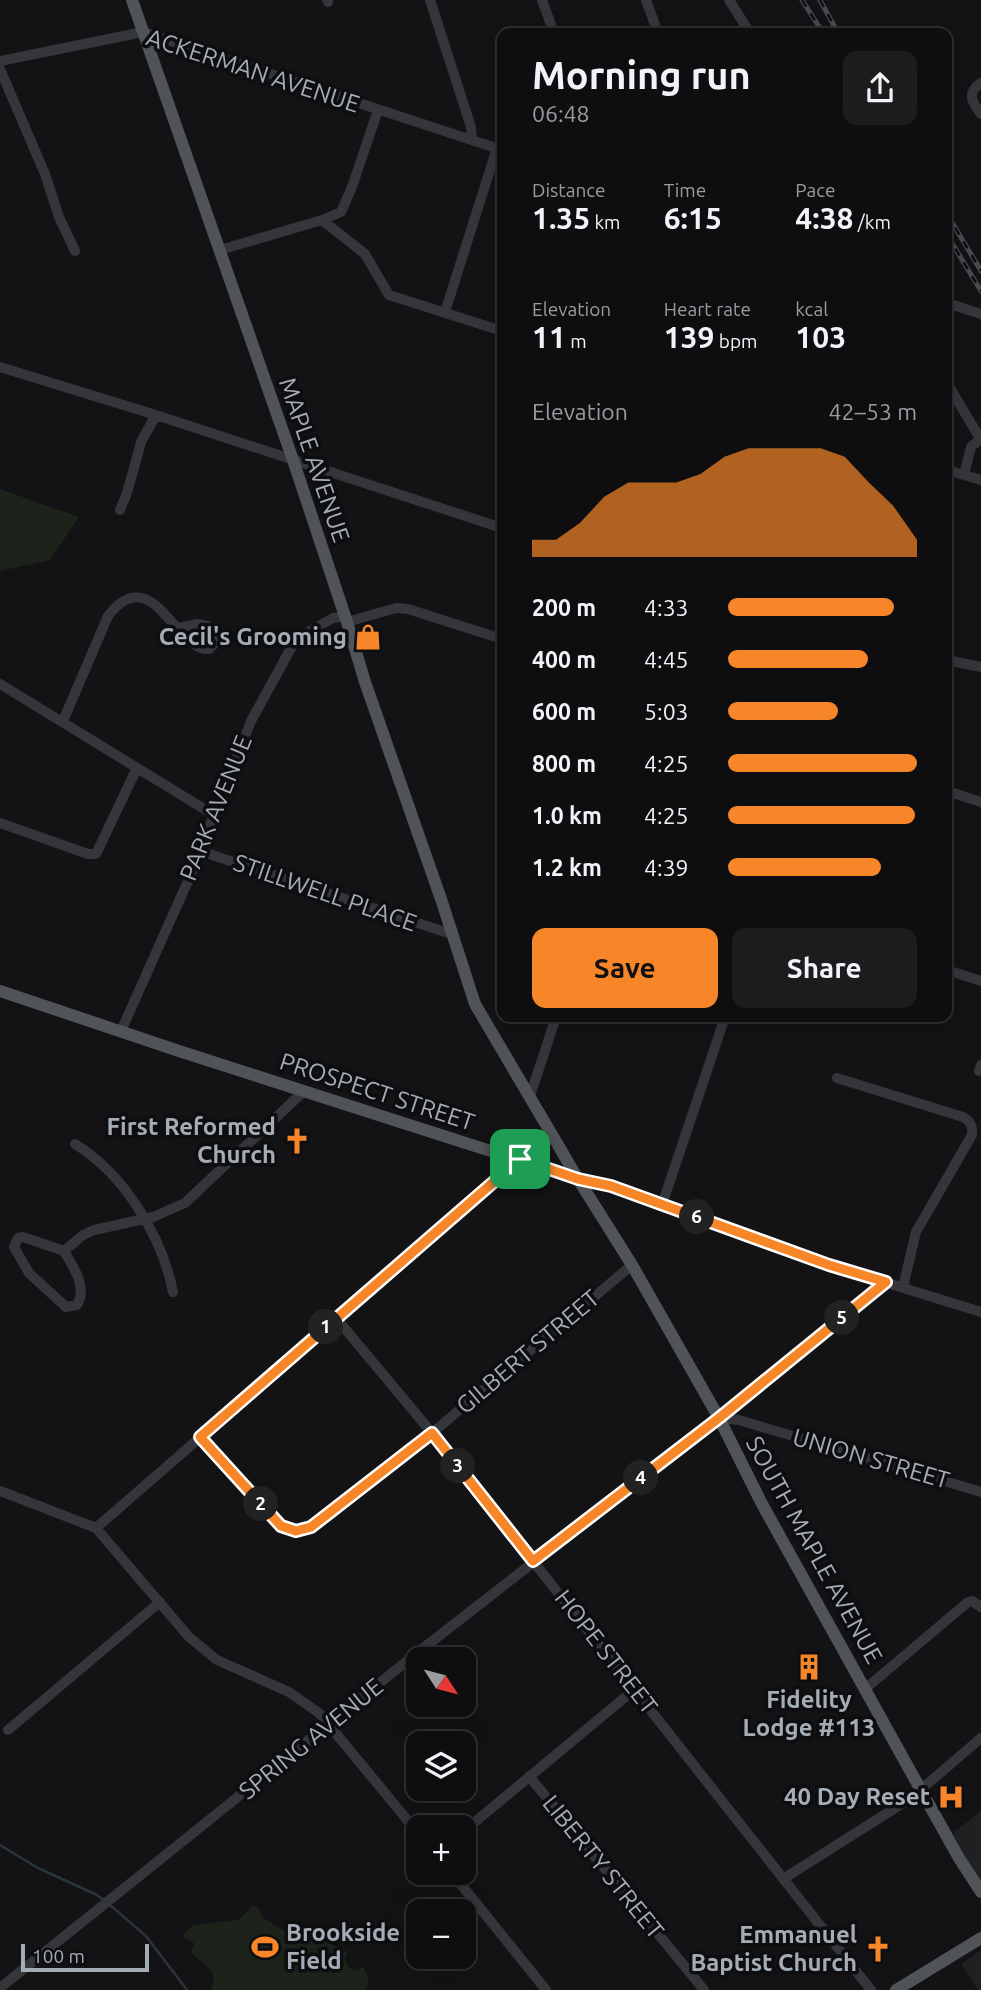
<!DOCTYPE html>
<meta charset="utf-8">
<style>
:root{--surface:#0e0e10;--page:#1c1c1e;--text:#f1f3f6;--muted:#9b9c9f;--line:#2e2e30;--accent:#f78629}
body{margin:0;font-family:Ubuntu,sans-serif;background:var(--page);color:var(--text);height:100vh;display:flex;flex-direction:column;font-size:26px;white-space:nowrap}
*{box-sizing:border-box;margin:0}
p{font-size:23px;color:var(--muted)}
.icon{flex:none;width:38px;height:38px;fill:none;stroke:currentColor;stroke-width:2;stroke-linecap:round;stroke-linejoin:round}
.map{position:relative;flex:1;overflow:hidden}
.drawer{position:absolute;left:497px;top:28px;width:455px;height:994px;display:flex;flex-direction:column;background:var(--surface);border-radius:14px;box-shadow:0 7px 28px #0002,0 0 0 2px var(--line)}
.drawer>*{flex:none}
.needle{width:46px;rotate:126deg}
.fabs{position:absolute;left:406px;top:1647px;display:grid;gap:14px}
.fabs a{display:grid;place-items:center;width:70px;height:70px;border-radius:14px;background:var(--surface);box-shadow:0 7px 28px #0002,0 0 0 2px var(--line);font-size:35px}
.scale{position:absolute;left:21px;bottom:18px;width:128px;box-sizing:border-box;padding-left:7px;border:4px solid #a4adb6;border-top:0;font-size:19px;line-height:24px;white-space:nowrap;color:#a4adb6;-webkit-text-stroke:5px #0e0e10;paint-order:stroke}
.pin{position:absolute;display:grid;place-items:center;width:60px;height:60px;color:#fff;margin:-30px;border-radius:14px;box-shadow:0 4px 10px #0006}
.km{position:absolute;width:35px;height:35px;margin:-18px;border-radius:50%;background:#222;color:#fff;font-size:19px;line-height:35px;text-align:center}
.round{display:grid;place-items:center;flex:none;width:74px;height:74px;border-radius:14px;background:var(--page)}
.summary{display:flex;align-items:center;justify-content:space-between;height:119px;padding:0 35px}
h1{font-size:38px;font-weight:700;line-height:52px}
.figures{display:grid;grid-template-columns:repeat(3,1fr);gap:10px;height:119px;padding:7px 35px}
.figures div{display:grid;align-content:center}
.figures b{font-size:30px;font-weight:700}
.figures small{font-size:19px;font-weight:400}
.figures p{font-size:19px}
.chart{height:196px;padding:14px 35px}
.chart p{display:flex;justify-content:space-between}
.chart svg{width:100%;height:126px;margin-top:7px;fill:var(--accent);opacity:.7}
.button{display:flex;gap:14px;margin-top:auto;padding:14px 35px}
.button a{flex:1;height:80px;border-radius:14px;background:var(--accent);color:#111;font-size:28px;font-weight:700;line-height:80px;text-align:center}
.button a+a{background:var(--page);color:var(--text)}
ul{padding:0 35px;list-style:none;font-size:23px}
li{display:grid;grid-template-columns:112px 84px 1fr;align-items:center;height:52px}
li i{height:18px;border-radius:9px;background:var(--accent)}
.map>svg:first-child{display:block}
</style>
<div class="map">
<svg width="981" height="1990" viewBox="0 0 981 1990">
<rect width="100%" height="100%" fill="#131315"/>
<!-- built -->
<path fill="#1f2022" d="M981 1811V1888L953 1833Z
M981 1950V1990H978L961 1964Z"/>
<!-- green -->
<path fill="#1c231b" d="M0 489 79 517 50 560 0 571Z
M253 1905 259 1908 262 1917 287 1933 311 1934 347 1952 345 1960 349 1968 358 1971 362 1966C367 1974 372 1982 365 1990H210L212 1989 214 1976 207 1966 191 1953 194 1943 182 1936 193 1925 239 1920Z"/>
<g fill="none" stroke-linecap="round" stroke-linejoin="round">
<!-- stream -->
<path stroke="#293539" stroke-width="2.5" d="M0 1845 38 1868 97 1895 105 1901
M110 1905 146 1936 187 1990"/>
<!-- minor -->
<path stroke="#34363a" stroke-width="10" d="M327 0 328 2
M430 0 471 127 472 140
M542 0 554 33
M646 0 658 33
M729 0 750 33
M0 61 143 32 502 150
M0 69 45 174 59 217 75 251
M981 83C966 93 972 102 981 114
M322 220 365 254 389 295 502 331
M220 250 322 220 341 212 352 187 378 110
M947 303 981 314
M445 312 497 148
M0 367 156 415 502 528
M947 383 981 440
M947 470 981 480
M964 474 971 447 980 439
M120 510 127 493 141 442 156 415
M347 622 396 608 408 609 502 639
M947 660 981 667
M0 684 214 815
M63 721 108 616C148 564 171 635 199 647 202 649 206 649 209 649L215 643V636L208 626 197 624 178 628
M947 791 981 802
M0 823 88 854H96L137 768
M200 851 451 934
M947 970 981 981
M121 1031 188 881 251 721 296 639 333 618 345 616
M979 1071 981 1065
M837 1078 963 1117C971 1121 973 1127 972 1135L916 1232 903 1287
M530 1096 556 1017
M75 1144C124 1174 162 1236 173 1292
M578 1179 611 1186 829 1265 981 1312
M662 1205 725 1017
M23 1237 64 1251C73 1267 88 1287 77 1305L66 1307 29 1273 14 1247 18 1238Z
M64 1251 83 1235 94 1230 153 1217 185 1203 304 1091
M336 1318 432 1433 871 1990
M719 1418 739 1420 981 1492
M200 1437 281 1526C292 1531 300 1531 311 1527L432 1433 632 1265
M0 1491 96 1528 189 1637 217 1660 289 1692 319 1713 418 1833
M96 1528 520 1159
M865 1689 968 1602 972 1601 981 1607
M8 1730 160 1602
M529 1776 704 1990
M464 1831 635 1689
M451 1872 546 1990
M783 1879 911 1798 981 1738
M0 1988 417 1653 719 1418 886 1282"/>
<!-- major -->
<path stroke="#505459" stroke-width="12" d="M132 0 293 460 347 622 365 682 441 899 475 1004 578 1179 632 1265 719 1418 762 1504 917 1783 959 1858 981 1892
M0 991 182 1052 578 1179
M896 1990 981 1938"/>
<!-- rail casing -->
<g stroke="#474b4f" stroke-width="5">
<path id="rail" d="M802 0 823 33
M820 0 838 33
M947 214 981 271
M947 235 981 291"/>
</g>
<!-- rail -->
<use href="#rail" stroke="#0e0e10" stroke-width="2.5" stroke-dasharray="8" stroke-linecap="butt"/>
</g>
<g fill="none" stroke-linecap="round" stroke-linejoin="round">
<!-- route casing -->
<g stroke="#fff" stroke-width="14">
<path id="route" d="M520 1159 578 1179 611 1186 829 1265 886 1282 719 1418 533 1561 432 1433 311 1527 296 1531 281 1526 200 1437Z"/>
</g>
<!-- route -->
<use href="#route" stroke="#f78629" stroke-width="9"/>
</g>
<!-- icons -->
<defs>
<g id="shop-bare" transform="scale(2.1)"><path d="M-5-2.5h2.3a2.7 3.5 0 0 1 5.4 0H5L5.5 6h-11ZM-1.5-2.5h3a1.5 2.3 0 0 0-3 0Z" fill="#f78629" stroke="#0e0e10" stroke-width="2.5" paint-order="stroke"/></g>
<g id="church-bare" transform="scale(2.1)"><path d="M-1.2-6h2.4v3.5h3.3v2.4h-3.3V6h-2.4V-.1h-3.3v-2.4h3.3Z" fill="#f78629" stroke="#0e0e10" stroke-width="2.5" paint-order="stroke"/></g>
<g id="building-bare" transform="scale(2.1)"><path d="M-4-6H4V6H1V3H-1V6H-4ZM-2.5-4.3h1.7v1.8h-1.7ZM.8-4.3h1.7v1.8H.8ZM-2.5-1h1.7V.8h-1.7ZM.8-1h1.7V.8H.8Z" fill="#f78629" stroke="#0e0e10" stroke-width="2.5" paint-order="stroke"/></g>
<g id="hospital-bare" transform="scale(2.1)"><path d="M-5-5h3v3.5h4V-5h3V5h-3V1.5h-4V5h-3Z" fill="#f78629" stroke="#0e0e10" stroke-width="2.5" paint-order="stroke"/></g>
<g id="stadium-bare" transform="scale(2.1)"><path d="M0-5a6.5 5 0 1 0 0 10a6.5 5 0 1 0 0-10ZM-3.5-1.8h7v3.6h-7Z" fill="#f78629" stroke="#0e0e10" stroke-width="2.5" paint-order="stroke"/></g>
</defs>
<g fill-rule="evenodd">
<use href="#shop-bare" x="368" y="637"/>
<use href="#church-bare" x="297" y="1141"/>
<use href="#building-bare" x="809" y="1667"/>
<use href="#hospital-bare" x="951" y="1797"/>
<use href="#stadium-bare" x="265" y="1947"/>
<use href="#church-bare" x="878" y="1949"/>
</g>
<g text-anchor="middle" stroke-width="7" stroke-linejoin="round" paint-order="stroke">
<!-- street labels -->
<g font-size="24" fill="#a4adb6" stroke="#0e0e10">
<text transform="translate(253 71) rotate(18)" y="8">ACKERMAN AVENUE</text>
<text transform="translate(314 460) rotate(71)" y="8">MAPLE AVENUE</text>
<text transform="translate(216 808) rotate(-68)" y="8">PARK AVENUE</text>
<text transform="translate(325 893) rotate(19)" y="8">STILLWELL PLACE</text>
<text transform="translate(377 1092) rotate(18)" y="8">PROSPECT STREET</text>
<text transform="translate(528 1352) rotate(-40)" y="8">GILBERT STREET</text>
<text transform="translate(871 1459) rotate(16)" y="8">UNION STREET</text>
<text transform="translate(814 1550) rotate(61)" y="8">SOUTH MAPLE AVENUE</text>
<text transform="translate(606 1652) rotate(52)" y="8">HOPE STREET</text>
<text transform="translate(311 1739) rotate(-39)" y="8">SPRING AVENUE</text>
<text transform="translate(603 1867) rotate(51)" y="8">LIBERTY STREET</text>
</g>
<!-- poi labels -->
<g font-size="24" font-weight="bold" fill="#a4adb6" stroke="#0e0e10" text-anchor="end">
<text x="347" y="645">Cecil's Grooming</text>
<text x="276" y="1135">First Reformed<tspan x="276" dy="28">Church</tspan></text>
<text x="809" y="1708" text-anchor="middle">Fidelity<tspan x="809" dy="28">Lodge #113</tspan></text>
<text x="930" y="1805">40 Day Reset</text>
<text x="286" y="1941" text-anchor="start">Brookside<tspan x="286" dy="28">Field</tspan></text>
<text x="857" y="1943">Emmanuel<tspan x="857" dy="28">Baptist Church</tspan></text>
</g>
</g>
</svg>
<div class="fabs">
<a><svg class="needle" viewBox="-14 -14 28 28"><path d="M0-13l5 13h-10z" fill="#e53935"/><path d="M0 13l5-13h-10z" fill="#9b9c9f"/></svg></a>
<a><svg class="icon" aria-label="layers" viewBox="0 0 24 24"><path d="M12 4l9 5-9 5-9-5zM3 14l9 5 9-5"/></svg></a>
<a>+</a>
<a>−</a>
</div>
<div class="scale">100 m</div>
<div class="pin" style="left:520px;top:1159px;background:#1e9e55"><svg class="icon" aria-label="arrive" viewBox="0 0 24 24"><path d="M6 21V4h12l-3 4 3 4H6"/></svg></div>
<b class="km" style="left:326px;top:1327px">1</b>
<b class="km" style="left:261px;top:1504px">2</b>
<b class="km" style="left:458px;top:1466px">3</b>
<b class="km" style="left:641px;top:1478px">4</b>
<b class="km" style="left:842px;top:1318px">5</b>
<b class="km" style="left:697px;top:1217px">6</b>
<section class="drawer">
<div class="summary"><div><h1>Morning run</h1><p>06:48</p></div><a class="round"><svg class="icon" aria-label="share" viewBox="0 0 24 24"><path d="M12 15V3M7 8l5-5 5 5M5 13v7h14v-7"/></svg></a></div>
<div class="figures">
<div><p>Distance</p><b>1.35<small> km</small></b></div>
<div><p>Time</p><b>6:15</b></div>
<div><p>Pace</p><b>4:38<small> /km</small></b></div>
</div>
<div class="figures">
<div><p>Elevation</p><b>11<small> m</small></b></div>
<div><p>Heart rate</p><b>139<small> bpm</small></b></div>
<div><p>kcal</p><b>103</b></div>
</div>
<div class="chart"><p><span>Elevation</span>42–53 m</p>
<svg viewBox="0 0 160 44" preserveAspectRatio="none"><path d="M0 44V38L10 38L20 32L30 23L40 18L50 18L60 18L70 15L80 9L90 6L100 6L110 6L120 6L130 9L140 18L150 26L160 38V44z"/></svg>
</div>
<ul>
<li><b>200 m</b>4:33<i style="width:88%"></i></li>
<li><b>400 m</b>4:45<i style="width:74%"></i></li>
<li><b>600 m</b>5:03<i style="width:58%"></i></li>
<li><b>800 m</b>4:25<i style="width:100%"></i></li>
<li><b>1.0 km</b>4:25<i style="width:99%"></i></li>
<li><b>1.2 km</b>4:39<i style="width:81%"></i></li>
</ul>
<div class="button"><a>Save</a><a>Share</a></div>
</section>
</div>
